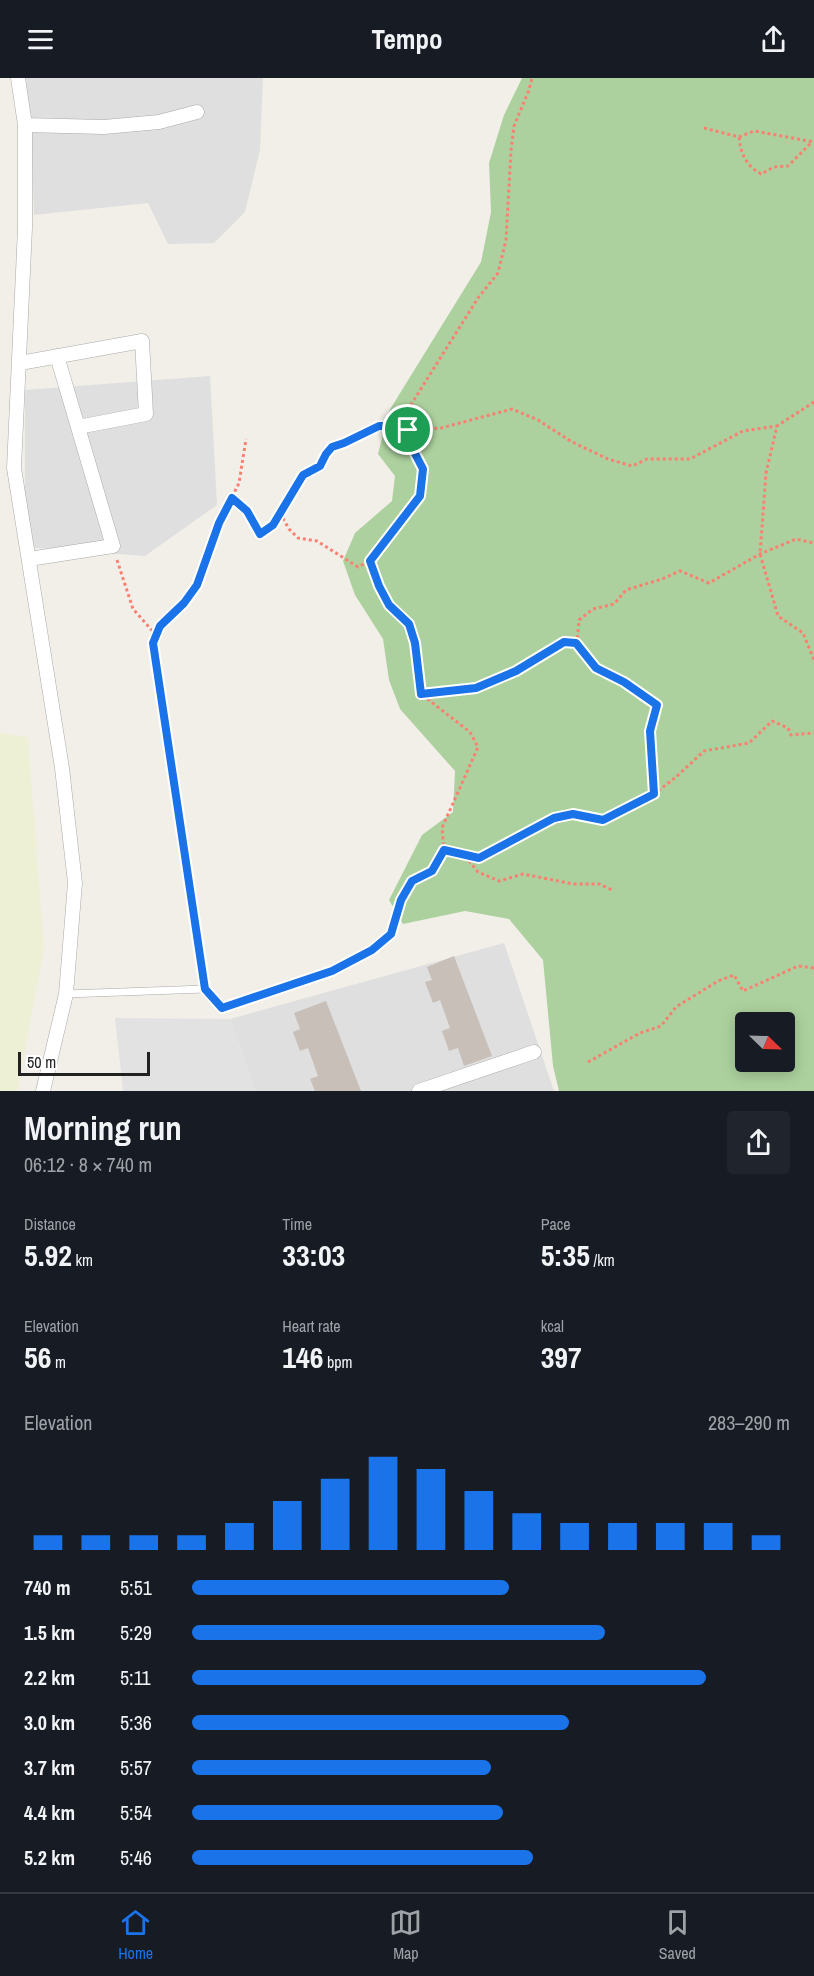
<!DOCTYPE html>
<meta charset="utf-8">
<style>
:root{--surface:#171b24;--page:#20242c;--text:#f1f3f6;--muted:#9ea1a6;--line:#363941;--accent:#1a73e8}
body{margin:0;font-family:"Archivo Narrow",sans-serif;background:var(--page);color:var(--text);height:100vh;display:flex;flex-direction:column;font-size:22px;white-space:nowrap}
*{box-sizing:border-box;margin:0}
p{font-size:20px;color:var(--muted)}
.icon{flex:none;width:33px;height:33px;fill:none;stroke:currentColor;stroke-width:2;stroke-linecap:round;stroke-linejoin:round}
.map{position:relative;height:1013px;overflow:hidden}
.side{display:flex;flex-direction:column;background:var(--surface);flex:1}
.side>*{flex:none}
.needle{width:39px;rotate:113deg}
.tools{position:absolute;left:735px;top:934px;display:grid;gap:12px}
.tools a{display:grid;place-items:center;width:60px;height:60px;border-radius:6px;background:var(--surface);box-shadow:0 3px 15px #0003;font-size:30px}
.scale{position:absolute;left:18px;bottom:15px;width:132px;box-sizing:border-box;padding-left:6px;border:3px solid #222;border-top:0;font-size:16px;line-height:21px;white-space:nowrap;color:#222;-webkit-text-stroke:4px #fff;paint-order:stroke}
.pin{position:absolute;display:grid;place-items:center;width:51px;height:51px;color:#fff;margin:-26px;border:3px solid #fff;border-radius:50%;box-shadow:0 2px 6px #0007}
.round{display:grid;place-items:center;flex:none;width:63px;height:63px;border-radius:6px;background:var(--page)}
.overview{display:flex;align-items:center;justify-content:space-between;height:102px;padding:0 24px}
h1{font-size:33px;font-weight:700;line-height:45px}
.stats{display:grid;grid-template-columns:repeat(3,1fr);gap:9px;height:102px;padding:6px 24px}
.stats div{display:grid;align-content:center}
.stats b{font-size:30px;font-weight:700}
.stats small{font-size:16px;font-weight:400}
.stats p{font-size:16px}
.chart{height:168px;padding:12px 24px}
.chart p{display:flex;justify-content:space-between}
.chart svg{width:100%;height:108px;margin-top:6px;stroke:var(--accent);stroke-width:6}
ul{padding:0 24px;list-style:none;font-size:20px}
li{display:grid;grid-template-columns:96px 72px 1fr;align-items:center;height:45px}
li i{height:15px;border-radius:8px;background:var(--accent)}
header{display:flex;justify-content:space-between;align-items:center;height:78px;padding:0 24px;background:var(--surface);font-size:27px;font-weight:700}
.menu{display:flex;justify-content:space-around;align-items:center;height:84px;border-top:2px solid var(--line);background:var(--surface);font-size:16px;color:var(--muted)}
.menu a{display:grid;justify-items:center;gap:3px}
.menu .on{color:var(--accent)}
.map>svg:first-child{display:block}
</style>
<header><svg class="icon" aria-label="menu" viewBox="0 0 24 24"><path d="M4 6h16M4 12h16M4 18h16"/></svg>Tempo<svg class="icon" aria-label="share" viewBox="0 0 24 24"><path d="M12 15V3M7 8l5-5 5 5M5 13v7h14v-7"/></svg></header>
<div class="map">
<svg width="814" height="1013" viewBox="0 0 814 1013">
<rect width="100%" height="100%" fill="#f2efe9"/>
<!-- residential -->
<path fill="#e0dfdf" d="M26 0H263L260 72 245 134 214 165 168 166 148 125 34 137 31 51Z
M210 298 217 427 145 478 25 469V312Z
M504 865 554 1013H255L230 941Z"/>
<!-- farmland -->
<path fill="#eef0d5" d="M0 655 28 659 44 871 17 1013H0Z"/>
<!-- forest -->
<path fill="#add19e" fill-rule="evenodd" d="M522 0H814V1013H559L553 988 543 882 509 841 465 833 403 846 389 822 422 757 453 734 455 693 400 631 389 602 383 561 355 517 343 483 355 455 392 423 395 398 378 376 389 333 481 184 491 134 489 85 504 37ZM746 945H784V984H746Z"/>
<!-- parking -->
<path fill="#e2e2e2" d="M115 940 230 941 255 1013H123Z"/>
<!-- building -->
<path fill="#c7bfb8" d="M454 878 492 978 464 988 458 970 449 973 442 953 450 950 440 922 433 925 425 904 432 902 427 889Z
M326 923 361 1013H315L310 1001 318 998 308 970 300 973 293 954 300 951 294 935Z"/>
<g fill="none" stroke-linecap="round" stroke-linejoin="round">
<!-- service casing -->
<g stroke="#a9a9a9" stroke-width="8">
<path id="service" d="M205 911 222 930 332 893
M66 916 205 911 156 592"/>
</g>
<!-- minor casing -->
<g stroke="#a9a9a9" stroke-width="15">
<path id="minor" d="M18 0 25 47V150L14 390 62 690 75 805 66 916 43 1013
M25 47 104 49 159 44 197 34
M20 285 142 263 146 336 78 349
M29 481 113 468 57 278
M419 1013 534 974"/>
</g>
<!-- path -->
<path stroke="#fa8072" stroke-width="3" stroke-dasharray="3 3" stroke-linecap="butt" d="M704 50 739 59 754 53 814 64
M739 59C741 77 746 87 761 96L774 89 788 88 812 64
M814 324 777 348 766 395 760 476 778 538 803 555 814 582
M232 420 247 433 260 456 273 447 303 397 320 388 326 376 332 369 344 365 379 348 393 347 408 352 441 350 512 331 538 342 572 364 608 381 632 388 647 381H690L743 353 777 348
M280 435 289 451 298 460 317 463 358 489 369 483
M117 482 133 531 156 557
M155 582 153 565 160 548 185 525 197 507 219 445 239 405 246 361
M423 616 475 610 516 593 565 564 577 565
M654 716 650 653 657 627 624 604 596 590 577 565 579 542 593 531 614 526 626 512 662 501 680 493 709 505 760 476 796 461 814 465
M444 772 479 780 554 740 573 736 603 743 654 716 676 699 704 673 749 665 772 643 788 650 791 657 814 655
M465 778 478 794 499 803 523 796 573 806H599L614 813
M341 888 372 872 391 856 401 822 412 803 431 793 444 772 442 750 478 669 470 654 421 616 415 565 409 546 389 527 379 508 370 483 420 418 423 391 408 362 405 340 412 325 478 220 498 195 506 162 511 72 514 48 529 12 532 0
M588 984 640 955 661 948 676 929 718 903 734 897 743 913 798 888 814 890"/>
<!-- service -->
<use href="#service" stroke="#fff" stroke-width="7"/>
<!-- minor -->
<use href="#minor" stroke="#fff" stroke-width="14"/>
</g>
<g fill="none" stroke-linecap="round" stroke-linejoin="round">
<!-- route casing -->
<g stroke="#fff" stroke-width="12">
<path id="route" d="M379 348H393L408 352V362L423 391 420 418 370 483 379 508 389 527 409 546 415 565 421 616 476 610 516 593 564 564 576 565 596 590 624 604 657 627 650 653 654 716 603 742 573 736 554 740 479 780 444 772 432 793 412 803 401 822 391 856 372 872 332 893 222 930 205 911 153 565 160 548 184 525 197 507 219 445 232 420 247 433 260 456 273 447 303 397 320 388 326 376 332 369 344 365Z"/>
</g>
<!-- route -->
<use href="#route" stroke="#1a73e8" stroke-width="8"/>
</g>
</svg>
<div class="tools">
<a><svg class="needle" viewBox="-14 -14 28 28"><path d="M0-13l5 13h-10z" fill="#e53935"/><path d="M0 13l5-13h-10z" fill="#9ea1a6"/></svg></a>
</div>
<div class="scale">50 m</div>
<div class="pin" style="left:408px;top:352px;background:#1e9e55"><svg class="icon" aria-label="arrive" viewBox="0 0 24 24"><path d="M6 21V4h12l-3 4 3 4H6"/></svg></div>
</div>
<section class="side">
<div class="overview"><div><h1>Morning run</h1><p>06:12 · 8 × 740 m</p></div><a class="round"><svg class="icon" aria-label="share" viewBox="0 0 24 24"><path d="M12 15V3M7 8l5-5 5 5M5 13v7h14v-7"/></svg></a></div>
<div class="stats">
<div><p>Distance</p><b>5.92<small> km</small></b></div>
<div><p>Time</p><b>33:03</b></div>
<div><p>Pace</p><b>5:35<small> /km</small></b></div>
</div>
<div class="stats">
<div><p>Elevation</p><b>56<small> m</small></b></div>
<div><p>Heart rate</p><b>146<small> bpm</small></b></div>
<div><p>kcal</p><b>397</b></div>
</div>
<div class="chart"><p><span>Elevation</span>283–290 m</p>
<svg viewBox="0 0 160 44" preserveAspectRatio="none"><path d="M5 44V38M15 44V38M25 44V38M35 44V38M45 44V33M55 44V24M65 44V15M75 44V6M85 44V11M95 44V20M105 44V29M115 44V33M125 44V33M135 44V33M145 44V33M155 44V38"/></svg>
</div>
<ul>
<li><b>740 m</b>5:51<i style="width:53%"></i></li>
<li><b>1.5 km</b>5:29<i style="width:69%"></i></li>
<li><b>2.2 km</b>5:11<i style="width:86%"></i></li>
<li><b>3.0 km</b>5:36<i style="width:63%"></i></li>
<li><b>3.7 km</b>5:57<i style="width:50%"></i></li>
<li><b>4.4 km</b>5:54<i style="width:52%"></i></li>
<li><b>5.2 km</b>5:46<i style="width:57%"></i></li>
</ul>
</section>
<nav class="menu">
<a class="on"><svg class="icon" aria-label="home" viewBox="0 0 24 24"><path d="M3 11l9-7 9 7M6 9v11h12V9"/></svg>Home</a>
<a><svg class="icon" aria-label="map" viewBox="0 0 24 24"><path d="M3 6l6-2 6 2 6-2v14l-6 2-6-2-6 2zM9 4v14M15 6v14"/></svg>Map</a>
<a><svg class="icon" aria-label="saved" viewBox="0 0 24 24"><path d="M7 4h10v16l-5-4-5 4z"/></svg>Saved</a>
</nav>
